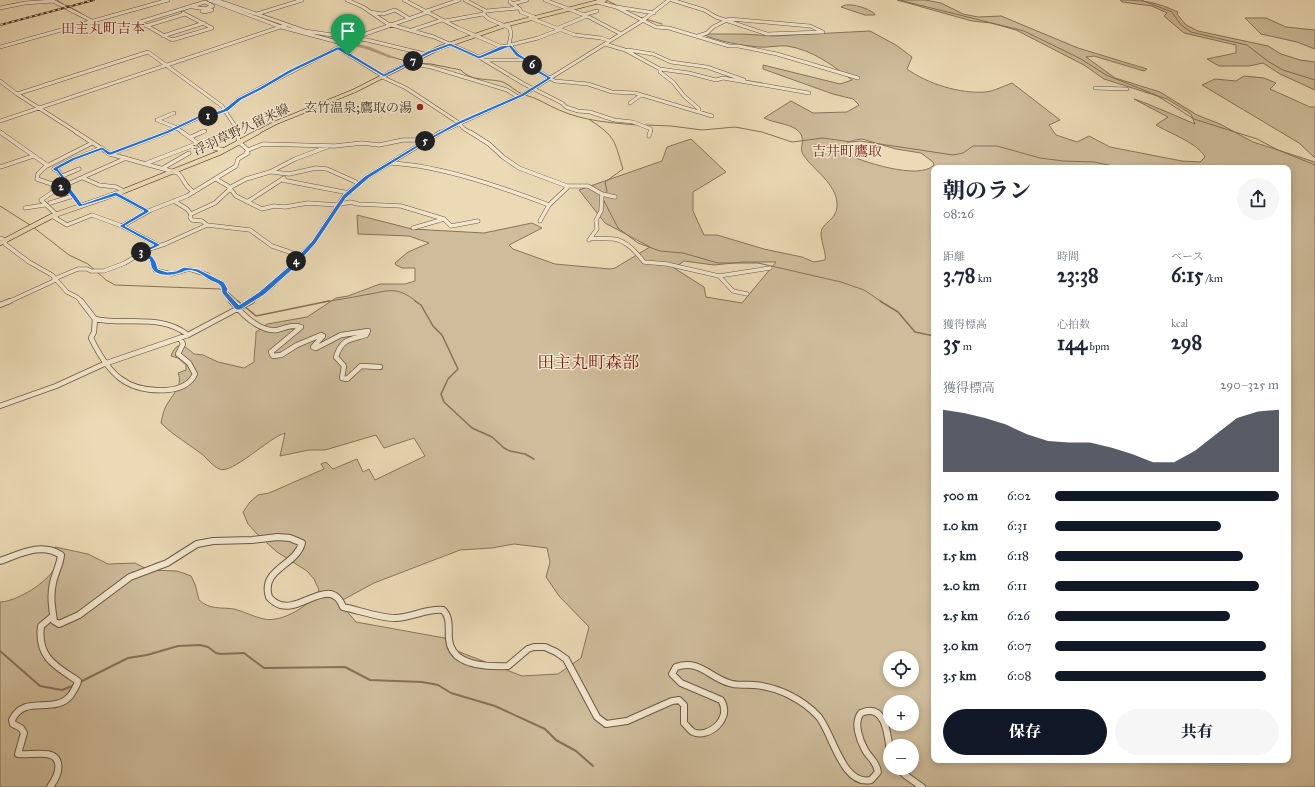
<!DOCTYPE html>
<html lang="ja">
<meta charset="utf-8">
<style>
:root{--surface:#fff;--page:#f6f6f7;--text:#1f2937;--muted:#747a83;--accent:#111827}
body{margin:0;font-family:"IM FELL Great Primer","Noto Serif JP",serif;background:var(--page);color:var(--text);height:100vh;display:flex;flex-direction:column;font-size:15px;white-space:nowrap}
*{box-sizing:border-box;margin:0}
p{font-size:13px;color:var(--muted)}
.icon{flex:none;width:22px;height:22px;fill:none;stroke:currentColor;stroke-width:2;stroke-linecap:round;stroke-linejoin:round}
.map{position:relative;flex:1;overflow:hidden}
.sheet{position:absolute;left:931px;top:165px;width:360px;height:598px;display:flex;flex-direction:column;background:var(--surface);border-radius:8px;box-shadow:0 2px 6px #0003}
.sheet>*{flex:none}
.controls{position:absolute;left:883px;top:651px;display:grid;gap:8px}
.controls a{display:grid;place-items:center;width:36px;height:36px;border-radius:50%;background:var(--surface);box-shadow:0 2px 6px #0003;font-size:20px}
.pin{position:absolute;display:grid;place-items:center;width:34px;height:34px;color:#fff;margin:-41px -17px;border-radius:50% 50% 50% 0;rotate:-45deg;box-shadow:0 0 4px #0007}
.pin .icon{rotate:45deg}
.km{position:absolute;width:20px;height:20px;margin:-10px;border-radius:50%;background:#222;color:#fff;font-size:11px;line-height:20px;text-align:center}
.round{display:grid;place-items:center;flex:none;width:42px;height:42px;border-radius:21px;background:var(--page)}
.overview{display:flex;align-items:center;justify-content:space-between;height:68px;padding:0 12px}
h1{font-size:22px;font-weight:800;line-height:30px}
.metrics{display:grid;grid-template-columns:repeat(3,1fr);gap:6px;height:68px;padding:4px 12px}
.metrics div{display:grid;align-content:center}
.metrics b{font-size:20px;font-weight:800}
.metrics small{font-size:11px;font-weight:400}
.metrics p{font-size:11px}
.chart{height:112px;padding:8px 12px}
.chart p{display:flex;justify-content:space-between}
.chart svg{width:100%;height:72px;margin-top:4px;fill:var(--accent);opacity:.7}
.cta{display:flex;gap:8px;margin-top:auto;padding:8px 12px}
.cta a{flex:1;height:46px;border-radius:24px;background:var(--accent);color:#fff;font-size:16px;font-weight:800;line-height:46px;text-align:center}
.cta a+a{background:var(--page);color:var(--text)}
ul{padding:0 12px;list-style:none;font-size:13px}
li{display:grid;grid-template-columns:64px 48px 1fr;align-items:center;height:30px}
li i{height:10px;border-radius:5px;background:var(--accent)}
.map>svg:first-child{display:block}
</style>
<div class="map">
<svg width="1315" height="787" viewBox="0 0 1315 787">
<rect width="100%" height="100%" fill="#ebdab5"/>
<filter id="stains"><feTurbulence type="fractalNoise" baseFrequency=".005" numOctaves="4"/><feColorMatrix values="0 0 0 0 .2 0 0 0 0 .09 0 0 0 0 .02 0 0 0 .5 -.17"/></filter>
<radialGradient id="worn" r=".72"><stop offset=".6" stop-color="#630" stop-opacity="0"/><stop offset="1" stop-color="#630" stop-opacity=".3"/></radialGradient>
<!-- green -->
<path fill="#cebc9b" stroke="#88745b" fill-rule="evenodd" d="M897 0H925L941 3 963 14 978 17 1001 16 1078 48 1147 69 1144 71 1094 56 1086 57 1115 78 1160 92 1197 115 1220 124 1253 142 1315 162V787H0V602C19 602 72 570 55 547L88 554 108 564 135 563 149 570 177 571 186 574 191 576 195 584 199 600C210 610 220 607 234 609 244 611 253 617 264 619 282 623 311 605 319 590L314 579 307 571 277 552 257 534 248 524 243 512 250 502 258 495 269 493 324 469 321 464 326 462 333 469 357 459 363 472 369 469 375 480 425 456 414 438 384 448 376 435 325 450H309L280 456 285 433C268 438 232 475 219 469 213 466 208 460 203 455 189 444 174 436 161 423 162 418 163 413 165 408 170 397 184 386 178 373L186 370V365L178 358 171 356C177 340 184 345 194 354L203 355 218 362 244 368 254 362C254 351 256 343 256 332L267 324 307 317 336 298 348 296 380 284H405L415 281V268H402L396 265 395 263 408 252 429 243 409 236 358 234 357 215 412 229 484 233 532 223 542 228 509 245 513 249 555 264 610 269 615 268 650 247 605 223 579 190 662 161 667 147 691 139 726 172 693 192V211L704 235H717L764 249 802 257 814 262 825 260C827 256 821 241 821 234 821 221 838 222 837 203 836 184 814 170 804 156 797 147 809 139 796 129 786 123 774 123 764 118L791 101 813 113 847 112 859 105 853 99 833 94 763 69V65L840 84 852 80C832 65 813 50 787 46 778 45 768 48 759 47 740 45 720 42 702 34H743L773 36 870 31 896 45 912 57 907 69C928 84 960 94 986 92 994 91 1004 86 1012 83L1060 120 1049 125 1056 135 1077 142 1089 136 1110 147 1182 161 1200 162 1205 157C1198 143 1169 133 1156 125L1168 117 1134 99 1148 104 1195 124 1191 114 1167 99 1104 79 1084 65 1016 30 991 23 972 21ZM862 139 896 149 921 153 933 162 934 165C919 181 861 161 843 153L842 148C847 141 854 140 862 139ZM934 168H1288V760H934ZM684 261 714 265 743 262H776L742 303 706 297 704 287 674 268ZM514 544 547 548 550 562 546 577 559 596 589 627 581 658 558 674 522 676 457 651 450 639 356 622 339 602 374 583 460 550 492 548ZM890 658H912V680H890ZM890 702H912V724H890ZM890 746H912V768H890Z
M1120 0C1144 0 1156 2 1178 12L1177 14 1186 25 1198 31 1268 46 1281 54 1300 60 1315 62V90L1280 74 1263 63 1249 66H1219L1207 59 1236 53V45L1184 33 1164 16 1167 13 1152 6 1122 2Z
M845 5C855 4 866 8 874 13L875 15H865L841 7Z
M1245 18H1266L1286 27 1315 30V49L1297 42 1261 34Z
M1244 76 1264 78 1276 83 1270 89 1310 107H1315V158L1299 143 1202 85 1215 79 1236 81Z"/>
<g fill="none" stroke-linecap="round" stroke-linejoin="round">
<!-- stream-far2 -->
<path stroke="#867158" stroke-width="1" d="M57 0 63 4
M606 0 618 6
M899 0 1024 31 1081 59 1106 75 1156 95 1194 119 1257 139 1278 150 1315 165
M1141 0 1172 12 1181 25 1191 32 1247 45 1269 62 1283 70 1315 80
M66 5 69 6
M5 6 17 3
M70 7 82 14
M639 17 662 24
M392 57 409 62
M415 63 431 64 461 70C471 82 490 78 503 82 510 85 515 91 522 94
M525 95C538 98 547 105 559 110 584 121 611 123 638 125
M590 120C616 137 614 140 623 169L605 182 607 191 603 199 618 228 638 243 660 251 683 253 718 263H758L841 282 864 290 882 302
M646 125 671 126 702 130 735 127 762 132 792 142 823 138 851 142 860 141 953 155 963 153 973 146H997L1040 158 1063 161 1094 162 1123 168
M0 206 30 225
M33 227 69 255 88 264 106 280 115 285 220 289 229 293 239 302
M323 302C336 300 350 298 364 295 387 292 395 284 417 302"/>
<!-- stream-far1 -->
<path stroke="#867158" stroke-width="1.5" d="M238 301 256 316 329 301
M415 301 421 305 433 326 442 335 458 369 448 379 441 394 444 402 472 428 492 437 504 448 510 451 525 454 534 459
M880 301 898 312 915 332 934 336"/>
<!-- stream -->
<path stroke="#867158" stroke-width="2" d="M0 651 40 686 62 690 75 685
M80 682 128 658 147 655 178 646 200 645 208 647 216 653 221 654 244 653 264 668 345 667 370 680 422 682 438 685 451 693 495 706 545 729 556 740 576 751 593 766"/>
<!-- river -->
<path fill="#b29f81" fill-rule="evenodd" d="M255 15 292 27V28L288 29 253 17V16Z
M307 32 370 47 394 57 390 58 366 49 307 34Z"/>
<!-- minor-far3 casing -->
<g stroke="#6d5842" stroke-width="4">
<path id="minor-far3" d="M216 0 305 31 367 40 425 54
M347 0 363 7 388 24 434 37 479 57 524 84 562 103 566 107 578 111 590 112 614 120 633 122 651 129 650 133
M404 0 458 28 502 47 538 38 559 30
M510 0V2L520 9 521 12 534 17
M545 0 587 16 621 34
M672 0 704 10 716 17 767 34 823 32
M597 2 616 7 656 27 669 28 729 46H738L777 54 858 78
M512 4 527 0
M193 7 212 10 204 12 202 11 204 8
M617 7 654 13
M0 8 25 3 53 1 92 21
M207 8 213 6 205 2 140 22 172 40 212 28
M427 11 459 0
M486 11 518 8
M370 12 383 14 395 10 410 19
M183 13 212 28
M257 14 302 0
M483 14 489 19 510 28 511 35 509 44 518 55 536 70 555 81 588 84 612 92 635 93 712 116
M583 15 597 11
M530 18 575 35 601 38 609 41
M445 21 483 14 486 11 465 0
M146 26 185 14
M556 29 587 16
M412 30 442 20
M163 36 204 23
M698 36 707 33 713 27 729 19 810 26 823 32
M345 44 354 38 428 12
M605 44 625 50 660 69 689 73 716 80 723 78 809 93
M0 47 168 0
M338 48 383 76
M628 50 653 54 671 62 707 67 744 80
M479 57 502 47
M485 60H526
M408 63 431 67 507 90 518 97
M660 69V72L673 82 684 96 699 109V112
M382 77 406 88 459 123 463 128 471 133
M0 81 17 94 78 133
M1095 88 1127 89
M17 94 148 52 222 106 235 126 237 133
M630 103 641 95
M157 120 175 127 184 133
M157 120 174 113
M0 121 286 25
M0 132 2 133
M165 133 200 117H208L226 110 239 99 345 44 281 27 209 0
M200 133 205 131
M439 133 526 93 642 21 669 0"/>
</g>
<!-- minor-far2 casing -->
<g stroke="#6d5842" stroke-width="4.5">
<path id="minor-far2" d="M0 132 47 165 38 174 37 179 69 190 81 206
M76 132 110 154 178 173C185 180 184 186 194 192
M182 132 202 146 224 150
M237 132 239 142 248 150
M470 132 489 144 503 157 519 168 567 186H588L602 194 615 197
M649 136 650 132
M191 137 202 132
M110 154 168 132
M147 163 199 143
M391 163C442 166 501 187 549 205
M47 166 92 143
M0 167 33 156
M163 168 189 153
M54 169 73 159 102 148
M272 172 289 174 316 168 327 169 356 182 357 185
M62 176 79 169
M83 178 99 185 116 187 124 191
M216 179 228 186 236 196 262 209 274 206 285 207 308 203 337 205 350 202 358 204 401 206 444 219
M282 180 349 193
M52 184 65 180 58 171 54 169
M53 185V192L41 200 57 215
M61 187 126 158
M229 188 246 179 270 172 295 159 327 147
M116 194 147 211
M174 201 187 209 191 214 190 217 192 220 202 221 207 225 250 230 272 246 301 256
M247 202 284 178
M50 203 73 196
M25 208 44 205
M191 214 215 203 230 189
M52 216 67 225 92 215 122 226 158 245
M540 221 549 205 567 188
M122 226 151 210 187 196 236 166 238 159 248 153H246L248 150 263 144 335 146 362 143 379 145 403 140H425
M413 228 444 219 451 226 478 221
M0 238 5 240V244L29 262 52 275 67 292 77 297 82 302
M591 238C599 239 606 238 614 239 627 241 636 252 644 262L667 264 719 276 770 268
M589 240 597 229 596 220 601 211 602 194
M136 255 150 257 155 270 172 274 189 269 208 275 209 278 222 283 225 289 224 292 232 302
M719 276 733 291 747 294
M54 279 78 269H87L91 271H104L125 263 146 250 165 244 207 225
M8 302 56 280
M250 302 273 285 314 242 344 196 367 177 441 132"/>
</g>
<!-- minor-far1 casing -->
<g stroke="#6d5842" stroke-width="6">
<path id="minor-far1" d="M81 301 95 319 94 332 91 338C108 373 126 393 167 390 179 389 190 385 195 374L189 363 178 354 183 344 180 338
M231 301C241 313 259 332 277 330 285 328 292 324 301 327L271 352 273 356 281 355 297 345 321 335 323 336 313 347 316 348 341 335 368 331 366 335C350 340 342 338 336 357L344 366 342 378 347 379 361 366 380 367
M0 305 10 301
M95 319C126 326 161 313 188 335
M0 406 56 386 104 364 188 335 252 301"/>
</g>
<!-- minor casing -->
<g stroke="#6d5842" stroke-width="8">
<path id="minor" d="M0 561C20 554 41 542 61 555 60 565 55 573 53 583 50 595 52 608 54 621L59 624 79 615 130 577 167 563 197 544 213 541 252 540 278 537 290 538 302 543C296 566 260 569 269 597 271 600 273 601 276 603 298 617 330 573 343 607 358 610 380 618 395 618 411 618 427 608 443 610 451 618 448 629 449 639 451 666 488 667 508 666L528 649 534 647H545L556 652 566 659 597 717 606 724 627 721 672 701 679 700 684 705V723C687 726 690 730 693 732 708 739 733 719 721 700L681 683 672 674 676 667C699 659 709 677 729 683 737 686 745 684 754 685 778 687 802 699 818 716 832 731 842 787 871 780L878 772C876 760 870 759 865 750 860 741 853 723 861 713 886 702 888 737 890 752
M899 768 905 775 922 787
M50 787C55 780 60 772 58 763 55 748 29 756 18 754L24 733 21 728 13 724 12 720C25 693 54 716 71 695 74 690 77 686 78 681 55 666 37 657 41 626L53 616"/>
</g>
<!-- major-far1 casing -->
<g stroke="#432c1b" stroke-width="4.5">
<path id="major-far1" d="M256 133 275 123 354 91 439 48 506 25 605 0"/>
</g>
<!-- major casing -->
<g stroke="#432c1b" stroke-width="5.5">
<path id="major" d="M0 243 52 216 124 191 219 153 258 132"/>
</g>
<!-- minor-far3 -->
<use href="#minor-far3" stroke="#f2e7cf" stroke-width="3"/>
<!-- minor-far2 -->
<use href="#minor-far2" stroke="#f2e7cf" stroke-width="3.5"/>
<!-- minor-far1 -->
<use href="#minor-far1" stroke="#f2e7cf" stroke-width="4.5"/>
<!-- minor -->
<use href="#minor" stroke="#f2e7cf" stroke-width="6"/>
<!-- major-far1 -->
<use href="#major-far1" stroke="#ebdab5" stroke-width="3.5"/>
<!-- major -->
<use href="#major" stroke="#ebdab5" stroke-width="4.5"/>
<!-- rail casing -->
<g stroke="#432c1b" stroke-width="2">
<path id="rail" d="M0 25 94 0"/>
</g>
<!-- rail -->
<use href="#rail" stroke="#f2e7cf" stroke-width="1" stroke-dasharray="3" stroke-linecap="butt"/>
</g>
<!-- route -->
<path fill="#1a73e8" stroke="#fff" fill-rule="evenodd" d="M450 43 479 56 501 46 511 45 519 54 530 61 537 69 552 78 524 96 460 124 428 141 369 178 346 198 316 243 292 270 264 295 240 310H236L222 293C221 281 217 285 208 279 202 275 195 269 186 271 184 271 182 273 180 273 173 276 158 277 153 270 150 267 151 262 149 259L134 256V254L154 245 119 226 144 211 116 196 79 207 67 191 50 184 62 179 57 172 53 170V168L72 158 102 147 110 152 166 131 198 116 207 115 224 109 238 98 260 87 289 70 337 47H340L384 74 428 51ZM450 46 479 59 509 47 516 56 527 62 534 71 547 78 521 94 457 122 425 140 365 176 343 195 312 241 288 267 259 292 239 305 227 292 228 289 224 282 198 269 184 267 176 271 167 272 158 269 156 262 152 256 142 254 161 245 125 226 149 212V210L116 192 82 204 71 189 57 184 67 180 58 169 75 160 102 150 108 155H111L169 133 200 118H209L228 111 241 100 263 89 292 72 338 50 384 77 431 53Z"/>
<!-- markers -->
<circle fill="#8f2418" stroke="#f2e7cf" stroke-width="1.5" cx="420" cy="107" r="4"/>
<g text-anchor="middle" stroke-width="3" stroke-linejoin="round" paint-order="stroke">
<!-- far-poi labels -->
<g font-size="13" fill="#432c1b" stroke="#f2e7cf" text-anchor="end">
<text x="412" y="112">玄竹温泉;鷹取の湯</text>
</g>
<!-- far-street labels -->
<g font-size="13" fill="#432c1b" stroke="#f2e7cf">
<text transform="translate(241 129) rotate(-25)" y="5">浮羽草野久留米線</text>
</g>
<!-- far-quarter labels -->
<g font-size="14" fill="#7a1f14" stroke="#f2e7cf">
<text x="103" y="33">田主丸町吉本</text>
<text x="847" y="156">吉井町鷹取</text>
</g>
<!-- quarter labels -->
<g font-size="17" fill="#7a1f14" stroke="#f2e7cf">
<text x="588" y="368">田主丸町森部</text>
</g>
</g>
<rect width="100%" height="100%" filter="url(#stains)"/>
<rect width="100%" height="100%" fill="url(#worn)"/>
</svg>
<div class="controls">
<a><svg class="icon" aria-label="locate" viewBox="0 0 24 24"><circle cx="12" cy="12" r="6"/><path d="M12 2v4M12 18v4M2 12h4M18 12h4"/></svg></a>
<a>+</a>
<a>−</a>
</div>
<div class="pin" style="left:348px;top:55px;background:#1e9e55"><svg class="icon" aria-label="arrive" viewBox="0 0 24 24"><path d="M6 21V4h12l-3 4 3 4H6"/></svg></div>
<b class="km" style="left:208px;top:116px">1</b>
<b class="km" style="left:61px;top:187px">2</b>
<b class="km" style="left:141px;top:252px">3</b>
<b class="km" style="left:296px;top:261px">4</b>
<b class="km" style="left:425px;top:141px">5</b>
<b class="km" style="left:532px;top:65px">6</b>
<b class="km" style="left:413px;top:61px">7</b>
<section class="sheet">
<div class="overview"><div><h1>朝のラン</h1><p>08:26</p></div><a class="round"><svg class="icon" aria-label="share" viewBox="0 0 24 24"><path d="M12 15V3M7 8l5-5 5 5M5 13v7h14v-7"/></svg></a></div>
<div class="metrics">
<div><p>距離</p><b>3.78<small> km</small></b></div>
<div><p>時間</p><b>23:38</b></div>
<div><p>ペース</p><b>6:15<small> /km</small></b></div>
</div>
<div class="metrics">
<div><p>獲得標高</p><b>35<small> m</small></b></div>
<div><p>心拍数</p><b>144<small> bpm</small></b></div>
<div><p>kcal</p><b>298</b></div>
</div>
<div class="chart"><p><span>獲得標高</span>290–325 m</p>
<svg viewBox="0 0 160 44" preserveAspectRatio="none"><path d="M0 44V6L10 8L20 11L30 15L40 21L50 25L60 26L70 26L80 29L90 33L100 38L110 38L120 31L130 21L140 11L150 7L160 6V44z"/></svg>
</div>
<ul>
<li><b>500 m</b>6:02<i style="width:100%"></i></li>
<li><b>1.0 km</b>6:31<i style="width:74%"></i></li>
<li><b>1.5 km</b>6:18<i style="width:84%"></i></li>
<li><b>2.0 km</b>6:11<i style="width:91%"></i></li>
<li><b>2.5 km</b>6:26<i style="width:78%"></i></li>
<li><b>3.0 km</b>6:07<i style="width:94%"></i></li>
<li><b>3.5 km</b>6:08<i style="width:94%"></i></li>
</ul>
<div class="cta"><a>保存</a><a>共有</a></div>
</section>
</div>
